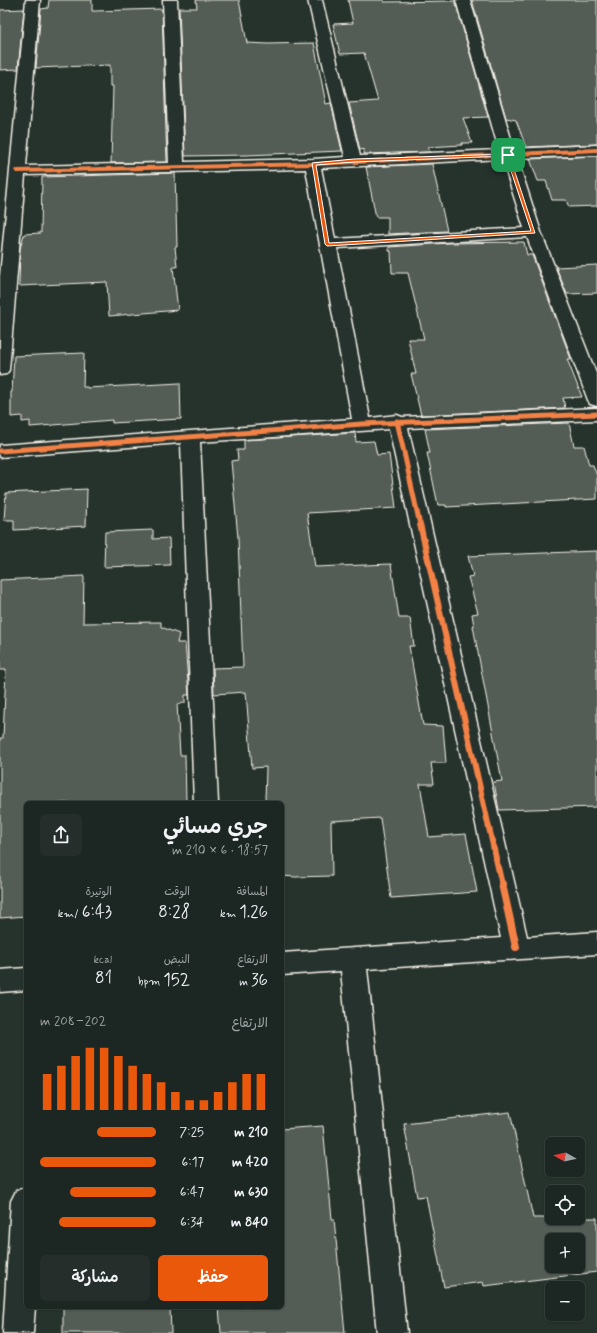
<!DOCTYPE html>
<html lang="ar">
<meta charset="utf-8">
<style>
:root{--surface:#1c2622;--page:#252e2a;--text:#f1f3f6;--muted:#a0a5a5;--line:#3a4340;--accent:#ea580c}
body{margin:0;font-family:Mynerve,"Playpen Sans Arabic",sans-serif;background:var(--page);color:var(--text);direction:rtl;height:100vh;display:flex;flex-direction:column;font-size:15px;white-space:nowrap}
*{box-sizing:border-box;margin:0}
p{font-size:13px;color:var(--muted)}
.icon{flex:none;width:22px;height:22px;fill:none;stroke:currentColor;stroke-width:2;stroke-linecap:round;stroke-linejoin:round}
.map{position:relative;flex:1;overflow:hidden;direction:ltr}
.sheet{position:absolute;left:24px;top:801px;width:260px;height:508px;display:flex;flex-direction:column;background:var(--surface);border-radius:6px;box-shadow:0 1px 3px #0004,0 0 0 1px var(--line);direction:rtl}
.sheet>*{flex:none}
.needle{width:26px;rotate:278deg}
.controls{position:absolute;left:545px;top:1137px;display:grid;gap:8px}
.controls a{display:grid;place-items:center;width:40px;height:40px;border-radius:6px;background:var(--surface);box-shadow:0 1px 3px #0004,0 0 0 1px var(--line);font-size:20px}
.pin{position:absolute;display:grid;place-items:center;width:34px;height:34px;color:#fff;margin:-17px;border-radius:8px;box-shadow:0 2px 6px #0006}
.round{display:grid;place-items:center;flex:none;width:42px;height:42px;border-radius:6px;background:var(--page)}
.head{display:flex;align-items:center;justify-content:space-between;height:68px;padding:0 16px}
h1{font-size:22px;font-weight:600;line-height:30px}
.figures{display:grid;grid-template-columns:repeat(3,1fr);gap:6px;height:68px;padding:4px 16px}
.figures div{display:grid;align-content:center}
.figures b{font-size:17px;font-weight:600}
.figures small{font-size:11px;font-weight:400}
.figures p{font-size:11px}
.chart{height:112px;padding:8px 16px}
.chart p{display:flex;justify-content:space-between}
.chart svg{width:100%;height:72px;margin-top:4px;stroke:var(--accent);stroke-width:6}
.action{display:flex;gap:8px;margin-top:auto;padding:8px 16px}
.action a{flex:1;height:46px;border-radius:6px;background:var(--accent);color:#fff;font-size:16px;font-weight:600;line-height:46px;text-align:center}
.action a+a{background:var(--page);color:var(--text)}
ul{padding:0 16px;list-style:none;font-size:13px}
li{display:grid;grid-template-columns:64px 48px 1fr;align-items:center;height:30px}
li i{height:10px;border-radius:5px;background:var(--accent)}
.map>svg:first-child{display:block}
</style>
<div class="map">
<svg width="597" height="1333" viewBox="0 0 597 1333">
<rect width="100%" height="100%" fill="#26332d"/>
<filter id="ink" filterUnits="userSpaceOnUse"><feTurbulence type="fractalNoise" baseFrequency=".025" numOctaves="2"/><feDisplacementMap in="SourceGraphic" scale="8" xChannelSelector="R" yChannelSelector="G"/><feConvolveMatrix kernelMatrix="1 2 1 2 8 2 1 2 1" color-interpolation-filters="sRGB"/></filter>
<g filter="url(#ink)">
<!-- building -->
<path fill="#525c55" stroke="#f4f1e8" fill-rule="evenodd" d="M49 0H92V11H95L162 9 167 162 111 163 113 86H110V65L36 68 41 9 48 8Z
M196 0H239L247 43 268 44 314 43 326 104 331 103 342 151 247 155 185 156 179 8H197Z
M348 0H384V2L455 1 488 117 463 118 472 143H462V145L428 147 430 152 364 154V149L360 150 349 103 378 101 364 53 340 54 333 24 353 23Z
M472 0H597V144L526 147 516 120 506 118Z
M24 9 18 69 0 70V10Z
M597 156V206L569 207 566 200H552L546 181H538L530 159Z
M432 164 447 231 388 234V217H376L366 167Z
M175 173 177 247H175L177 267H173L178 310 109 316 107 282 19 286 20 249 24 234 41 233 42 177Z
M524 242 527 255H532L571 359H567L582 397 563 398 565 408 421 415 411 374H416L408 339H424L408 273H392L391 251H389V247L449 243Z
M597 265V293L567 294 556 267Z
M84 353 83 387H87V388L180 383 181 419 112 423V420L30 427V421L22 422V416L11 417V392H12L14 356Z
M569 423 574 446H584L589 465H593L597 476V499L446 507V505H438L427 453H430L425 429Z
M355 433 356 442 374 441 377 455 389 454 396 508 307 513 315 567 391 564 399 618H410L414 646H409L423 725 443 726 446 763H431L434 784H420L429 837 466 834 477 892 391 898 380 818 331 821 332 876 295 877 282 876V803H265L266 767 252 768 246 692 214 694 213 668 243 667 238 538 231 461 238 460 237 450H244V440Z
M87 489 86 526 14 530V520H4L6 493Z
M153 530V539L169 538 170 565 104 567 105 532Z
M597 551V807L499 810 494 782 502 781 473 626H474L472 614 478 613 468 577 473 576 468 556Z
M84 576 83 623 161 622V627L179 634 177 643H185L189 695H185V703L177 704 180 755H185L186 803H26V916L0 918V738H3L6 670H0V580Z
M510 1112 533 1218H597V1272L484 1286 483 1282 444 1287 426 1196 417 1197 404 1124ZM552 1240H578V1266H552Z
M323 1126 332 1219H334L345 1333H221L219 1307H282V1129Z
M63 1307H170L171 1333H63Z"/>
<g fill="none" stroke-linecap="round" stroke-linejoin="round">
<!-- minor casing -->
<g stroke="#f4f1e8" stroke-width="3">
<path id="minor" d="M26 0H40L26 166 169 163 163 0H177L184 162 313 159 345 157 308 0H322L360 156 499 150 456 0H470L514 149 597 145V155L517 158 541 232 597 376V406L590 404 588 400 527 237 337 248 370 418 397 415 402 417 597 408V420L408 428 527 937 597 932V954L367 969 407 1333H377L341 971 282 975V953L501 938 389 429 200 442 218 803H194L181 443 0 457V445L352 419 306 169 25 175 9 370 6 374 0 375V276ZM502 159 524 228 335 239 321 168Z
M26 968V990L0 992V970Z
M26 1187V1307H35L33 1333H3L11 1201 16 1191Z"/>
</g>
<!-- minor -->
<use href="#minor" fill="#26332d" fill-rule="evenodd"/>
<!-- cycleway-far3 casing -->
<g stroke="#26332d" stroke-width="5.5">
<path id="cycleway-far3" d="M17 171 313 164 597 150"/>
</g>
<!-- cycleway-far2 casing -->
<g stroke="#26332d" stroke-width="7">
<path id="cycleway-far2" d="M397 421 420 525
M0 451 362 424 597 414"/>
</g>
<!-- cycleway-far1 casing -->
<g stroke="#26332d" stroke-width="8">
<path id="cycleway-far1" d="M420 524 502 885"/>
</g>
<!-- cycleway casing -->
<g stroke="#26332d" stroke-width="10">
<path id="cycleway" d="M502 884 516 947"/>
</g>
<!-- cycleway-far3 -->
<use href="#cycleway-far3" stroke="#f48246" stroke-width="4"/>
<!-- cycleway-far2 -->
<use href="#cycleway-far2" stroke="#f48246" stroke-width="5"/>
<!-- cycleway-far1 -->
<use href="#cycleway-far1" stroke="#f48246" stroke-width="6"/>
<!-- cycleway -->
<use href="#cycleway" stroke="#f48246" stroke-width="8"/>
</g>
</g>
<!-- route -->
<path fill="#ea580c" stroke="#fff" fill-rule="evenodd" d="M509 154 535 233 327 246 325 244 312 163 354 159ZM506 156 531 231 329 243 316 165 354 162Z"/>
</svg>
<div class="controls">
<a><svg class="needle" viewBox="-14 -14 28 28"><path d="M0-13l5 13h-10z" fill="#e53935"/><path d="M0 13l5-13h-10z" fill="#a0a5a5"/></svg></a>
<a><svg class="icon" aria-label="locate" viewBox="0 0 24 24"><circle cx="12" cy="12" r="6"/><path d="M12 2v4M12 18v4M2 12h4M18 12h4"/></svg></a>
<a>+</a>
<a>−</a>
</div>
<div class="pin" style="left:508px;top:155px;background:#1e9e55"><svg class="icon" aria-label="arrive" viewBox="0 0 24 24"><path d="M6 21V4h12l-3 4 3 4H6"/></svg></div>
<section class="sheet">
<div class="head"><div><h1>جري مسائي</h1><p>18:57 · 6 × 210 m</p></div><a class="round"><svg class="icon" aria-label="share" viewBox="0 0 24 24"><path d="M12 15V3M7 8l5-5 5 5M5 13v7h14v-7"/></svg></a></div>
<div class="figures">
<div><p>المسافة</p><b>1.26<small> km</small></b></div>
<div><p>الوقت</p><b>8:28</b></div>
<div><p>الوتيرة</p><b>6:43<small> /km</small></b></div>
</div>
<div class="figures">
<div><p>الارتفاع</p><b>36<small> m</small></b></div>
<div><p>النبض</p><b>152<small> bpm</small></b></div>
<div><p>kcal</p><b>81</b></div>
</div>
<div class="chart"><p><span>الارتفاع</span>202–208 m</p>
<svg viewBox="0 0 160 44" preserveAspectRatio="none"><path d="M5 44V22M15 44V17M25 44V11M35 44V6M45 44V6M55 44V11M65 44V17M75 44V22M85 44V27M95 44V33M105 44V38M115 44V38M125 44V33M135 44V27M145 44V22M155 44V22"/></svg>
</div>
<ul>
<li><b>210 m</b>7:25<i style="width:51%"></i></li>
<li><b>420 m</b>6:17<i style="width:100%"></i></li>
<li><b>630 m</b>6:47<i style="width:74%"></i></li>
<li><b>840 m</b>6:34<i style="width:84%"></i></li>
</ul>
<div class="action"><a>حفظ</a><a>مشاركة</a></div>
</section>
</div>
